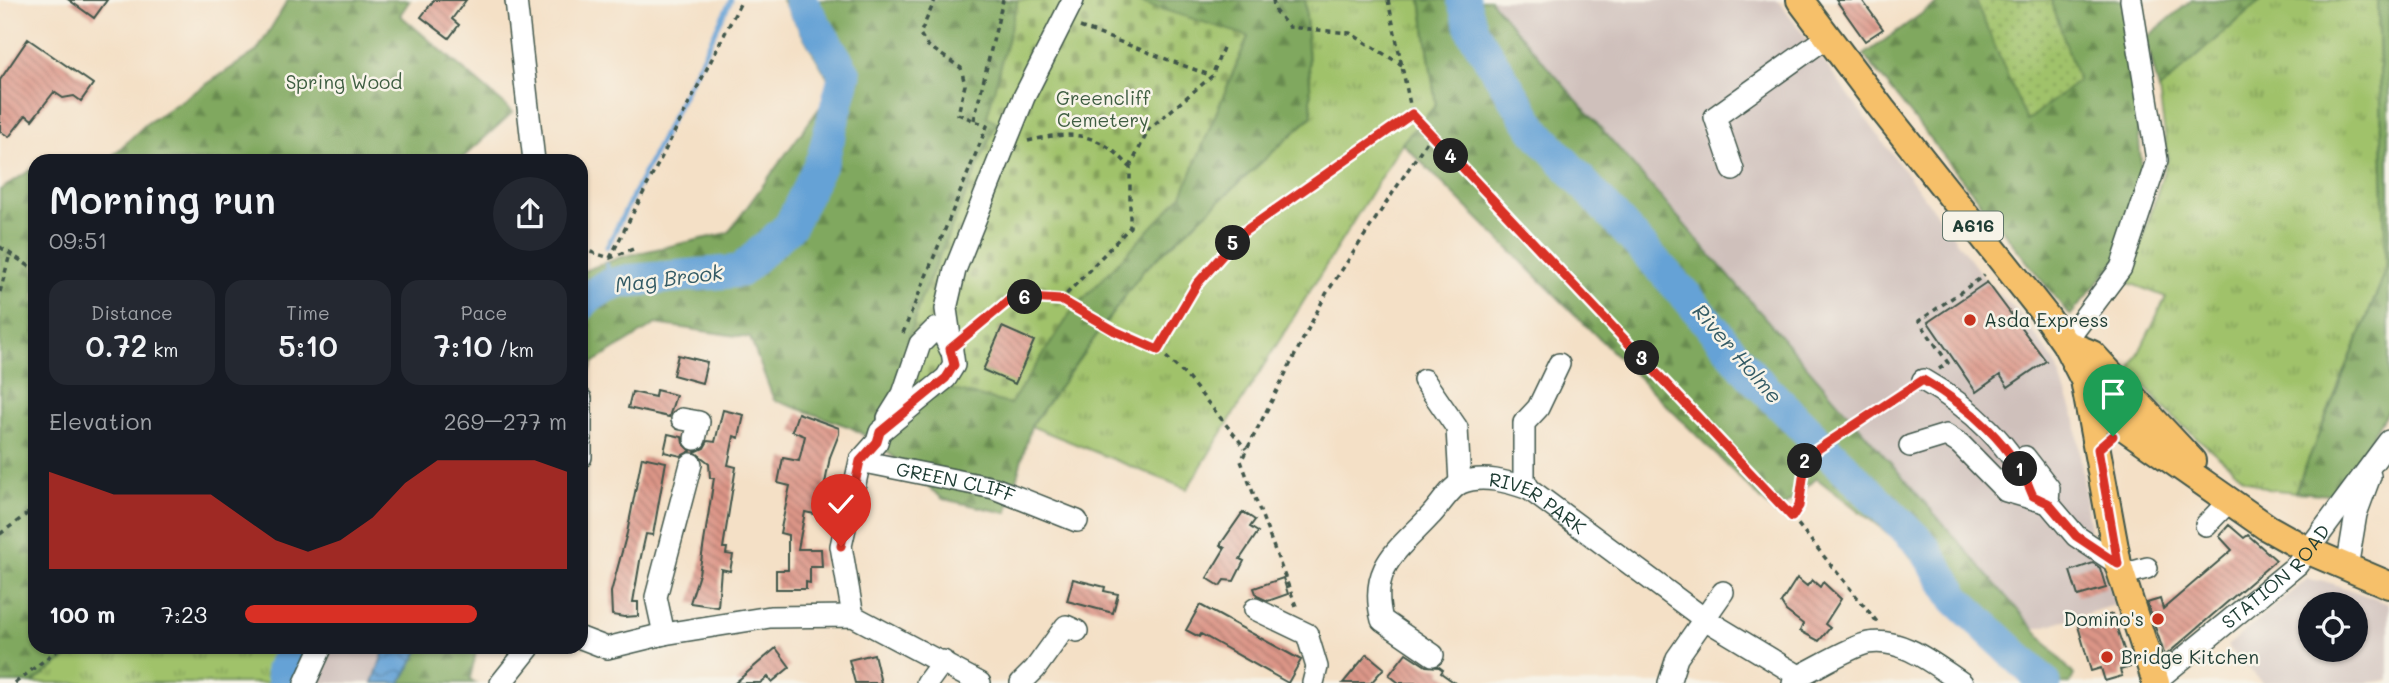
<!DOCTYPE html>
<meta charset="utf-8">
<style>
:root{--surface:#171b24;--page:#242831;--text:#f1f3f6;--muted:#9ea1a6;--accent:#d93025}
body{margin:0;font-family:Mali,sans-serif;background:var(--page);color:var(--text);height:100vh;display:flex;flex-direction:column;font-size:26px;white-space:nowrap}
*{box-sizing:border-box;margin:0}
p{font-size:23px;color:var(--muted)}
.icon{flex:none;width:38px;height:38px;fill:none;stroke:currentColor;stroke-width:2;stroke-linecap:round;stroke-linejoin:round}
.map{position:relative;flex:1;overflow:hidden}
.side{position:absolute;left:28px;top:154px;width:560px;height:500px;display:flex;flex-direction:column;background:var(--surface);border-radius:21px;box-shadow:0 2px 5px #0004}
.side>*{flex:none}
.buttons{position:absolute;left:2298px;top:592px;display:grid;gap:14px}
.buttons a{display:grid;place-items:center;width:70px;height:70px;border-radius:50%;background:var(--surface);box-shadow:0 2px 5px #0004;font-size:35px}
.pin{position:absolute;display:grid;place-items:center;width:60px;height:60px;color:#fff;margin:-72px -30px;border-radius:50% 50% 50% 0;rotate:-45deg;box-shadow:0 0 7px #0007}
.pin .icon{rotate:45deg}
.km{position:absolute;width:35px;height:35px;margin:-18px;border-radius:50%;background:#222;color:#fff;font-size:19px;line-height:35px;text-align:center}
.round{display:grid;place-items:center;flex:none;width:74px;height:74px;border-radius:37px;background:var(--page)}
.summary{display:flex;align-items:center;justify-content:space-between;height:119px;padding:0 21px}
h1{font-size:38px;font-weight:600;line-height:52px}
.figures{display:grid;grid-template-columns:repeat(3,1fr);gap:10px;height:119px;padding:7px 21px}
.figures div{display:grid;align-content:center;border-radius:18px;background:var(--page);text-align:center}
.figures b{font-size:30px;font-weight:600}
.figures small{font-size:19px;font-weight:400}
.figures p{font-size:19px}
.chart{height:196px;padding:14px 21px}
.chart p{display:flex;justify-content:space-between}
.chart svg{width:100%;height:126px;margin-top:7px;fill:var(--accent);opacity:.7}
ul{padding:0 21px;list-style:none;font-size:23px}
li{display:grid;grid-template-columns:112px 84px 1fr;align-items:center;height:52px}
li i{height:18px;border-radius:9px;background:var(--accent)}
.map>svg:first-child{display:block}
</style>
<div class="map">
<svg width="2389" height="683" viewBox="0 0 2389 683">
<defs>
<pattern id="grass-tufts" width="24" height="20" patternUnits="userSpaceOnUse" patternTransform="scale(1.75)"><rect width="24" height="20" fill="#a0c26b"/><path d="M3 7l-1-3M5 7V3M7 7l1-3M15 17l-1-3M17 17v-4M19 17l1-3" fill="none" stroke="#829f59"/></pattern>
<pattern id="forest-firs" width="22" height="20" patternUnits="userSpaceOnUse" patternTransform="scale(1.75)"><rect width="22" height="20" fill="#80a85f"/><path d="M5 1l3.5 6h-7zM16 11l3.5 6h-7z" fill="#688a4f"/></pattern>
<pattern id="cemetery-stones" width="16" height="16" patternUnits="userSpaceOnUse" patternTransform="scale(1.75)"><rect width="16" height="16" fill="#a0c26b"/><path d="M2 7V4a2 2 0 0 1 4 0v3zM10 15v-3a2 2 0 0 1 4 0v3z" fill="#829f59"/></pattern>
<pattern id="park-dots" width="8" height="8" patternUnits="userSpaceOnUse" patternTransform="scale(1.75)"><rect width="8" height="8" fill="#a0c26b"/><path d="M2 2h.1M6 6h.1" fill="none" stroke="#829f59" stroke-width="1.8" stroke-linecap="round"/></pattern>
<pattern id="water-waves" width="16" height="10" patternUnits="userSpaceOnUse" patternTransform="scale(1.75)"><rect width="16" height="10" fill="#65a2d6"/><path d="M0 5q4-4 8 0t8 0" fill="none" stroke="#5385ae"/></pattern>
<pattern id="building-back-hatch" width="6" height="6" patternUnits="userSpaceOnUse" patternTransform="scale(1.75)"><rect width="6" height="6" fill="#dc9587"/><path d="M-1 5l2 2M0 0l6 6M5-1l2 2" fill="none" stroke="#b27b6f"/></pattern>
</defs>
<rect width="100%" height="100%" fill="#f7f3e8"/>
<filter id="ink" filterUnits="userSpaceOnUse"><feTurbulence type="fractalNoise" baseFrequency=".0143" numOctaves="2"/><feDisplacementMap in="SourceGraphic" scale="14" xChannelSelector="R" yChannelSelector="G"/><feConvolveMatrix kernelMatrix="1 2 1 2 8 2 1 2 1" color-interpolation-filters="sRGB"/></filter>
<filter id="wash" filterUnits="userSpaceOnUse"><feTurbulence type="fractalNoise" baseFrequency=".00686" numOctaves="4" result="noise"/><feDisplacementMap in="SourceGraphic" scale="28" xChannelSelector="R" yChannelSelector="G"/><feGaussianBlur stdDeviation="1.57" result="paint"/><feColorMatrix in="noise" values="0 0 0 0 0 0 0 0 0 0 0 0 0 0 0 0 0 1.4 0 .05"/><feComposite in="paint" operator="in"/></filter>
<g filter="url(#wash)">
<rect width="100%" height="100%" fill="#f4e0c6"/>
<!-- industrial -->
<path fill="#cfc0bb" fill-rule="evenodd" d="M1490 0H1778L1987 282 2023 317 2055 363 2076 421 2090 532 2115 605 2035 629Z
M2307 579 2331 583 2389 604V680L2365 683H2263L2227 646ZM2310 604H2356V649H2310Z
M315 648H406L389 683H304Z"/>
<!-- grass -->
<path fill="url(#grass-tufts)" stroke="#608050" stroke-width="2" d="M1305 0H1421L1436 105 1402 143 1187 489 1031 426 1143 271 1312 116Z
M2261 0H2378L2386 271 2295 492 2267 489 2246 480 2172 416 2130 371 2166 297 2129 283 2168 158 2159 90Z
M80 648H315L301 674 268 683H32Z"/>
<!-- forest -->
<path fill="url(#forest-firs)" stroke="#50724a" stroke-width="2" d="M288 0H410L400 15 513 112 459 161H107L146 124 257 51Z
M782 0H1018L987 117 997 122 920 301 898 375 1010 404 1073 310 1182 195 1248 37 1132 0H1305L1312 116 1143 271 1031 426 1007 513 943 499 872 439 850 427 774 400 750 338 656 324 593 363 581 392V272L621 257 728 233 834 88Z
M1421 0H1490L2074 675 2070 683H2026L1978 638 1898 541 1816 478 1776 514 1402 143 1436 105Z
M1941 0H1975L2027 121 2078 81 2051 0H2123L2131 49 2143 184 2120 256 2070 316 1864 55Z
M2192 0H2261L2159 90 2146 38Z
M2378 0H2389V408L2337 495 2295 492 2386 271Z
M35 167V648H80L32 683H0V190Z
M406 648H477L470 679 476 683H389Z"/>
<!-- cemetery -->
<path fill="url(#cemetery-stones)" stroke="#608050" stroke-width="2" d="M1018 0H1132L1248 36 1182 195 1073 310 1010 404 898 376 920 301 997 122 987 117Z"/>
<!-- park -->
<path fill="url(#park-dots)" stroke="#608050" stroke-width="2" d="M1975 0H2051L2078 81 2027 121Z"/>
<!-- water -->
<path fill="url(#water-waves)" stroke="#427085" stroke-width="2" d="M385 648H421L400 683H373Z"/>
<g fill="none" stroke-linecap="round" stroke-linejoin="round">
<!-- stream -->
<path stroke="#65a2d6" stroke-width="5" d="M607 247 731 0
M606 286 607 265"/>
<!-- river -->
<path stroke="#65a2d6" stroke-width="33" d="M1463 0 1473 32 1534 129 1688 298 1752 376 1923 546 1956 599 2045 683
M581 305 583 301 606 286 626 281 740 271 790 226 823 158 845 74 800 0
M284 683 282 669 296 648"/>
</g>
<g id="blocks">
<!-- building -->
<path fill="url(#building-back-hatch)" d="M69 0H107L94 18Z
M434 0H466L452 19 459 25 449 38 421 17Z
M1836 0H1862L1883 29 1865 41Z
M28 39 93 84 81 101 74 96 63 98 54 92 32 120 26 115 9 137 0 131V80Z
M1987 282 2046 361 2008 387 2000 375 1976 392 1928 322Z
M1002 327 1034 341 1015 384 983 370Z
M678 355 707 362 702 383 673 375Z
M656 390 676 395 669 417 628 408 632 392 655 397Z
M723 410 744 415 739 438 734 436 728 465 736 467 723 548H727L726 554 733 555 730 571 721 569 718 607 690 603 699 574 714 478H710L709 463 695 452 704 448 708 441 715 442Z
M798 413 839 428V434L830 457 819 515 805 512 798 549H821L822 567H810V583L806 582V589H776V570H788V535L780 533 790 486 778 483 783 458 799 461 805 436 792 431Z
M668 434 682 437 683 443 691 451 681 456 664 452Z
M642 457 666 462 653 535 646 534 640 561 633 602H638V616L624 617 612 615 611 592 627 533Z
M1243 512 1255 520 1250 527 1258 532 1240 559 1244 561 1234 581 1224 580 1220 586 1207 578 1225 548 1220 545Z
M2229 525 2244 538 2248 535 2276 560 2165 656 2147 603 2160 599 2163 609 2232 550 2219 536Z
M2093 563 2100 568 2106 588 2078 596 2070 571Z
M1283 578 1288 594 1268 601 1257 596 1254 588Z
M1797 578 1807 586 1812 580 1820 587 1823 582 1841 599 1825 624 1830 628 1819 641 1800 631 1803 624 1786 611 1781 603Z
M1073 579 1105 587 1104 591 1118 594 1113 613 1067 601Z
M1200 605 1301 660 1288 683 1201 634 1199 637 1186 630Z
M2112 614 2130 667 2120 670 2122 676 2105 681 2101 668 2091 671 2078 626Z
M776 648 790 667 772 682 768 677 760 683H735Z
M1406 653 1426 666 1439 667 1443 670 1441 673 1455 683H1399L1389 675Z
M874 654 881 683H855L849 660Z
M1367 654 1384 668 1371 683H1343Z"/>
</g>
</g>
<g filter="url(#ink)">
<use href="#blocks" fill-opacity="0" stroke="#3f554a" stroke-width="2"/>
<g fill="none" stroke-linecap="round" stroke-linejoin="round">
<!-- minor casing -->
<g stroke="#3f554a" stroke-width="24">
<g id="minor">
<path d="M516 0 534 161"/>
<path d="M1733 170 1715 117 1827 37"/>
<path d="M2065 343 2121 268 2157 160 2131 0"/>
<path d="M1424 380 1457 428 1460 483"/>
<path d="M1923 380C1969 406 2014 446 2033 496"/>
<path d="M581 399V457"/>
<path d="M888 418 903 394 920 344 935 329 943 333 950 349"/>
<path d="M682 419 699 422 695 439"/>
<path d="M1910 446 1946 435 1960 444 2006 491 2048 503 2076 536 2118 564"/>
<path d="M2025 457 2049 488 2048 503"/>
<path d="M860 461 877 442 880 432 946 378 954 365 946 309 955 270 1024 97 1073 0"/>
<path d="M1529 489 1524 479V423L1538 408 1559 364"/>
<path d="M2206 525 2230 500"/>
<path d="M2347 568 2356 514 2370 476"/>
<path d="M2122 575 2147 568"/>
<path d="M1255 609 1307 634 1317 667 1313 683"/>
<path id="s1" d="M853 616 841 546 860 461 994 488 1077 521"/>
<path d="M664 634 656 597 691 464"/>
<path d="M581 638 607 648 664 634 770 617 853 616 980 683"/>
<path id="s2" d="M1433 655 1382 620C1368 566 1399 550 1431 515 1439 507 1450 488 1461 483 1482 474 1509 482 1529 489L1703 618 1799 676"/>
<path d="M305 683 321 648"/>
<path d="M501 683 529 648"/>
<path d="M927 683 943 661"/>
<path d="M1021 683 1035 669 1066 626 1077 631"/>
<path d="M1669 683 1677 658 1723 592"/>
<path d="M1793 683 1799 676C1816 668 1852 646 1868 643 1903 637 1936 666 1962 683"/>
<path id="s3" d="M2153 683 2297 565 2389 441"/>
</g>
</g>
<!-- major casing -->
<g stroke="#3f554a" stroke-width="30">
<path id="major" d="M1800 0 1882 109 2046 316 2065 343 2084 380 2118 564 2156 683
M2065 343 2092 354 2192 461
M2091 404 2268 528 2309 551 2389 585"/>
</g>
<!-- path -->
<path stroke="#3f554a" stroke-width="3.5" stroke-dasharray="5 5" stroke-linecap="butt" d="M1273 0 1275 11 1289 27 1350 33 1402 65
M1388 0 1412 114 1792 517 1878 623
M1080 27 1212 76
M974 120 1003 0
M1028 141C1072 130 1099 132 1130 167V227L1061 300
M1130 167 1149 129 1212 76 1224 45
M0 247 35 270
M581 249 610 258 633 249
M610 258 742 0
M0 292 10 254
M903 333 987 126 958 114 965 85 961 68 927 45 920 34 935 0
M968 334 1013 297 1061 300 1115 331 1159 350 1197 284 1242 233 1412 114
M1159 350 1187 377 1246 449
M1939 369 1948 363 1919 321 1985 275
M1792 517 1799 506 1806 457 1906 391
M0 534 35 508
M1296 606 1241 461 1326 294 1431 135
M15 683 60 648"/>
<!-- minor -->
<use href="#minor" stroke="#fff" stroke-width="21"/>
<!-- major -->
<use href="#major" stroke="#f6c06b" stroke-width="26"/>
</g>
</g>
<g fill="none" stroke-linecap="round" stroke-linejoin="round" filter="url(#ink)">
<!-- route casing -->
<g stroke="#fff" stroke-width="14">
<path id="route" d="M841 546 860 461 877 442 880 432 946 378 954 365 950 349 1013 297 1061 300 1115 331 1158 350 1197 284 1242 233 1412 114 1792 517 1799 506 1806 457 1923 380C1969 406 2014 446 2033 496L2048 503 2076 536 2118 564 2098 449 2113 436"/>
</g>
<!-- route -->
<use href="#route" stroke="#d93025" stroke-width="9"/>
</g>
<!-- markers -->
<g fill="#c8321e" stroke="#f7f3e8" stroke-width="2.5">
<circle cx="1970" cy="320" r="7"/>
<circle cx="2158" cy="619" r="7"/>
<circle cx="2107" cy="657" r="7"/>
</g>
<g text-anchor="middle" stroke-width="5" stroke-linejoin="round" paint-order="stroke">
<!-- shield labels -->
<rect fill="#f7f3e8" stroke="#60746a" stroke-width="2" x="1943" y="211.5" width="60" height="29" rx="5"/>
<g font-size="18" font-weight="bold" fill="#1f3d34">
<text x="1973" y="232">A616</text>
</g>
<!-- park labels -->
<g font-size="19" fill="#3f5e42" stroke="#f7f3e8">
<text x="344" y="89">Spring Wood</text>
<text x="1103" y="105">Greencliff<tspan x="1103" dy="22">Cemetery</tspan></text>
</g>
<!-- poi labels -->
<g font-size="19" fill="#1f3d34" stroke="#f7f3e8" text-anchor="start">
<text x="1984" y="327">Asda Express</text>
<text x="2144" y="626" text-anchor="end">Domino's</text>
<text x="2121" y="664">Bridge Kitchen</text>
</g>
<!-- street labels -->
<g font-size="19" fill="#1f3d34" stroke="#f7f3e8">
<text dy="7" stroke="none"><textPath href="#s1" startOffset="256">GREEN CLIFF</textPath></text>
<text dy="7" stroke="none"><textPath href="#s2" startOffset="313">RIVER PARK</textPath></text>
<text dy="7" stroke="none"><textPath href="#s3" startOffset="163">STATION ROAD</textPath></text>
</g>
<!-- water labels -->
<g font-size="21" font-style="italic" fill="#345b65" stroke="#f7f3e8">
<text transform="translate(669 279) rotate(-7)" y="7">Mag Brook</text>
<text transform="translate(1737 354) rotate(49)" y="7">River Holme</text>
</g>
</g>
</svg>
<div class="buttons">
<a><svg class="icon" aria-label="locate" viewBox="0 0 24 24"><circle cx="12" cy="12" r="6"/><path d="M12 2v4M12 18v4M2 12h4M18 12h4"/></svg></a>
</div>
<div class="pin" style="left:2113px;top:436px;background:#1e9e55"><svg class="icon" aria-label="arrive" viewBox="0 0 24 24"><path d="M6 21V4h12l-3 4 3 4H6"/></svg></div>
<div class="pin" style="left:841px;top:546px;background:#d93025"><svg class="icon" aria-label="check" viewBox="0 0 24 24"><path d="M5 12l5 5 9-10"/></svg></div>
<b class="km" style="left:2020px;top:469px">1</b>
<b class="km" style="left:1805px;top:461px">2</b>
<b class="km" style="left:1642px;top:358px">3</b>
<b class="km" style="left:1451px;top:156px">4</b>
<b class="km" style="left:1233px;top:243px">5</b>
<b class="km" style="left:1025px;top:297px">6</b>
<section class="side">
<div class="summary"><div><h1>Morning run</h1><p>09:51</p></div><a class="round"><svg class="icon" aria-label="share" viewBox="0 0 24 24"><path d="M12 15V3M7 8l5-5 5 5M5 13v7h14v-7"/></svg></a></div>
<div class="figures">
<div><p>Distance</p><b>0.72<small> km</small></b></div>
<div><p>Time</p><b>5:10</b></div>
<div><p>Pace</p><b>7:10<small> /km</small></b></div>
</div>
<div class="chart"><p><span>Elevation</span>269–277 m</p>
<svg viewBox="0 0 160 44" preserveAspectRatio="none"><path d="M0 44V10L10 14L20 18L30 18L40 18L50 18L60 26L70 34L80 38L90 34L100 26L110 14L120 6L130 6L140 6L150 6L160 10V44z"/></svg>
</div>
<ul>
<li><b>100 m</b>7:23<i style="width:72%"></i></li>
</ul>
</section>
</div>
